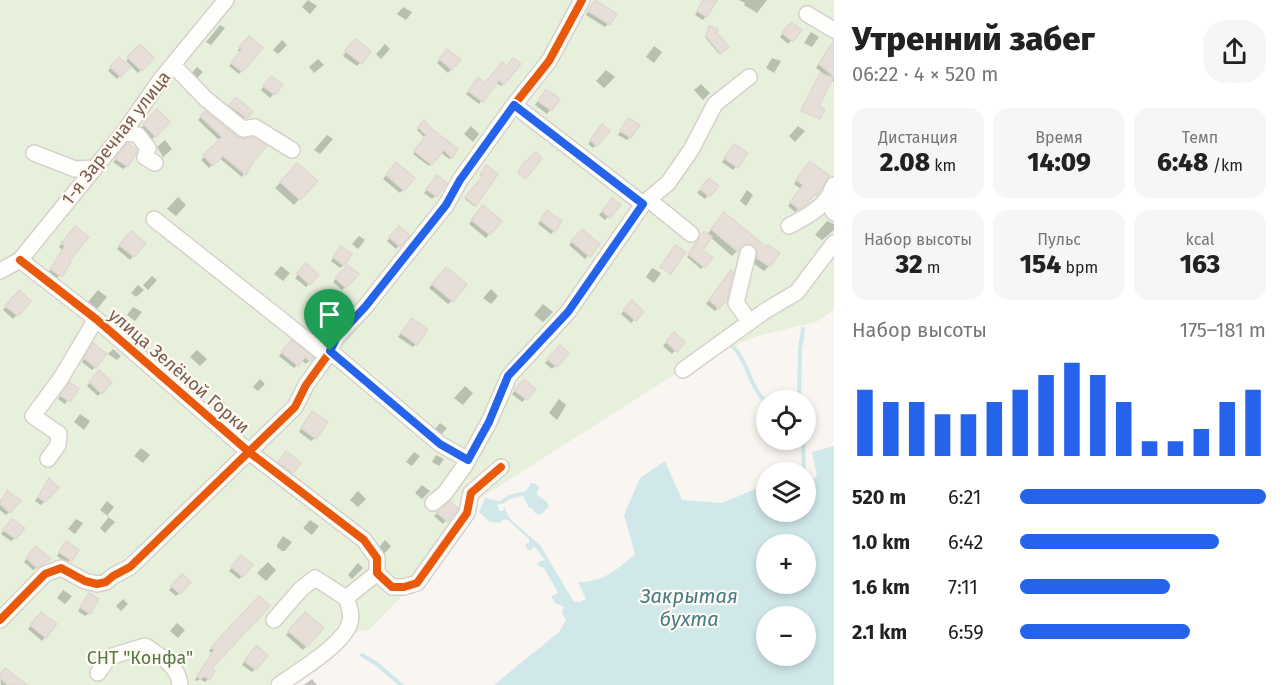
<!DOCTYPE html>
<html lang="ru">
<meta charset="utf-8">
<style>
:root{--surface:#fff;--page:#f6f6f6;--text:#222;--muted:#767676;--accent:#2563eb}
body{margin:0;font-family:"Fira Sans",sans-serif;background:var(--page);color:var(--text);height:100vh;display:flex;flex-direction:column;font-size:22px;white-space:nowrap}
*{box-sizing:border-box;margin:0}
p{font-size:20px;color:var(--muted)}
.icon{flex:none;width:33px;height:33px;fill:none;stroke:currentColor;stroke-width:2;stroke-linecap:round;stroke-linejoin:round}
.map{position:relative;flex:1;overflow:hidden}
.side{display:flex;flex-direction:column;background:var(--surface);width:450px}
.side>*{flex:none}
.buttons{position:absolute;left:756px;top:390px;display:grid;gap:12px}
.buttons a{display:grid;place-items:center;width:60px;height:60px;border-radius:50%;background:var(--surface);box-shadow:0 3px 9px #0003;font-size:30px}
.pin{position:absolute;display:grid;place-items:center;width:51px;height:51px;color:#fff;margin:-62px -26px;border-radius:50% 50% 50% 0;rotate:-45deg;box-shadow:0 0 6px #0007}
.pin .icon{rotate:45deg}
.round{display:grid;place-items:center;flex:none;width:63px;height:63px;border-radius:24px;background:var(--page)}
.headline{display:flex;align-items:center;justify-content:space-between;height:102px;padding:0 18px}
h1{font-size:33px;font-weight:800;line-height:45px}
.figures{display:grid;grid-template-columns:repeat(3,1fr);gap:9px;height:102px;padding:6px 18px}
.figures div{display:grid;align-content:center;border-radius:15px;background:var(--page);text-align:center}
.figures b{font-size:26px;font-weight:800}
.figures small{font-size:16px;font-weight:400}
.figures p{font-size:16px}
.chart{height:168px;padding:12px 18px}
.chart p{display:flex;justify-content:space-between}
.chart svg{width:100%;height:108px;margin-top:6px;stroke:var(--accent);stroke-width:6}
ul{padding:0 18px;list-style:none;font-size:20px}
li{display:grid;grid-template-columns:96px 72px 1fr;align-items:center;height:45px}
li i{height:15px;border-radius:8px;background:var(--accent)}
main{display:flex;flex:1;min-height:0}
.map>svg:first-child{display:block}
</style>
<main>
<div class="map">
<svg width="834" height="685" viewBox="0 0 834 685">
<rect width="100%" height="100%" fill="#f9f5f0"/>
<!-- green -->
<path fill="#e7f0db" d="M0 0H834V310L818 321 754 337 677 373 479 499 461 535 369 630 344 633 274 685H0Z"/>
<!-- water -->
<path fill="#d0e8ea" fill-rule="evenodd" d="M834 446V685H494L559 632 566 620 562 613 564 607 555 603 551 596 558 593 544 568 537 565 540 561 545 560 534 546 532 550H528L525 545 529 542V539L508 520 504 519 499 523 490 522 479 512 485 498 502 502 497 505 500 511H503L504 507 510 519 540 545 574 602H580L586 599 578 582C602 583 618 569 635 554L624 515 640 478 665 461 682 500 722 503 766 485V512H806V482L809 483 817 476 812 452ZM766 544H806V584H766ZM766 616H806V656H766Z
M530 483 536 484 539 488 536 494 547 502 549 506 542 514H536L532 508H529L522 494 530 486Z"/>
<!-- shadow -->
<path fill="#0003" d="M308 0 317 6 310 14 302 7Z
M704 0H716L703 20 695 15Z
M739 0H767L757 13 744 5 745 3Z
M592 5 608 24 605 27 586 15Z
M403 7 412 12 406 20 397 14Z
M220 25 225 28 211 45 206 42Z
M788 27 800 31 788 44 780 37Z
M709 29 715 33 727 47 719 54 705 37Z
M811 32 819 37 812 47 804 43Z
M249 38 261 48 239 74 229 66 240 53 238 50Z
M282 40 287 45 278 54 273 50Z
M351 44 360 63 357 66 343 56Z
M385 44 390 49 381 59 376 54Z
M140 46 152 58 138 73 126 61Z
M654 46 662 52 654 63 646 57Z
M834 52V82L831 79 817 107 802 110 828 77 816 68 826 53Z
M444 54 451 69 448 73 437 63Z
M772 58 781 61 774 73 766 68Z
M119 59 128 67 117 79 108 71Z
M318 59 324 65 314 73 309 67Z
M197 67 203 72 195 80 190 75Z
M507 68 503 84 501 86 496 82 479 104 466 94 475 82 485 85Z
M606 70 615 77 604 88 596 81Z
M268 81 281 85 270 98 261 90Z
M701 84 710 93 703 100 694 90Z
M543 94 558 99 547 114 535 105Z
M236 99 251 112 241 121 227 109Z
M157 111 168 122 152 139 141 128Z
M205 113 252 161 242 177 219 158 209 168 201 160 220 141 198 120Z
M424 122 451 157 449 159 440 152 429 166 413 154 425 138 417 130Z
M625 124 630 137 627 140 618 135Z
M471 126 479 134 473 142 464 134Z
M798 126 805 131 795 142 789 136Z
M599 130 596 145 593 148 588 144Z
M327 135 333 139 320 154 314 150Z
M165 140 172 149 163 157 157 147Z
M129 145 127 166 123 169 113 162Z
M731 149 736 167 733 170 722 162Z
M396 164 413 179 400 193 383 179Z
M487 167 481 198 474 206 465 199 483 178 480 175Z
M806 167 816 194 795 212 788 206 801 189 794 184Z
M292 170 315 181 294 205 275 188Z
M434 181 435 196 432 199 424 193Z
M706 183 717 186 705 199 697 193Z
M747 190 753 195 746 206 740 201Z
M178 197 186 205 176 216 167 209Z
M612 200 619 205 605 220 599 215Z
M480 211 500 221 486 238 469 224Z
M544 216 554 231 551 234 538 224Z
M719 219 766 249 769 266 764 271 753 263 745 248 738 250 732 256 710 237 701 251 710 258 701 269 687 257 702 236 707 235Z
M827 221 834 224V230L822 240 815 235Z
M399 228 407 235 396 249 387 241Z
M72 231 67 261 57 279 48 273 62 250 59 247Z
M582 231 598 244 585 259 569 245Z
M128 236 133 256 130 260 117 249Z
M359 236 365 240 358 249 352 244Z
M338 251 343 265 340 268 331 261Z
M306 265 317 275 306 287 295 278Z
M281 266 290 273 283 281 274 274Z
M348 267 357 275 342 290 333 282Z
M652 268 661 273 654 283 646 277Z
M443 272 452 301 448 304 429 288Z
M728 275 725 299 715 311 706 304Z
M152 276 157 280 148 290 143 285Z
M138 285 144 290 136 297 131 293Z
M491 289 498 296 491 304 483 298Z
M98 290 107 297 97 309 88 302Z
M19 292 29 301 13 319 3 310Z
M632 302 642 312 631 323 621 314Z
M543 304 553 312 543 322 534 315Z
M133 307 142 312 135 321 127 315Z
M409 323 416 344 413 347 398 337Z
M315 326 326 334 319 343 308 335Z
M674 334 683 342 672 354 663 346Z
M288 345 312 358 306 364 301 360 294 368 279 356Z
M560 347 567 353 552 369 545 363Z
M90 348 95 367 92 370 82 362Z
M113 349 121 356 117 360 108 354Z
M197 350 207 359 200 366 190 357Z
M99 372 110 382 98 396 87 386Z
M260 379 265 384 258 391 253 387Z
M524 381 534 390 522 402 512 394Z
M465 386 473 393 463 405 454 398Z
M67 387 77 389 65 404 58 399Z
M220 399 226 404 219 413 213 408Z
M559 399 566 405 557 420 549 413Z
M80 414 90 421 84 430 74 422Z
M309 417 315 438 311 441 299 432Z
M440 423 447 428 441 435 435 429Z
M141 448 150 455 143 463 134 456Z
M414 452 420 456 412 466 406 462Z
M286 453 299 463 288 475 275 466Z
M436 455 444 459 439 466 432 462Z
M49 480 57 488 41 505 35 501Z
M422 485 430 491 422 499 415 493Z
M358 491 366 499 358 507 350 500Z
M7 492 9 512 6 515 0 510V501Z
M107 501 114 507 107 516 115 522 105 533 100 528 109 517 100 510Z
M450 503 456 508 443 524 434 516Z
M76 519 83 523 75 534 68 529Z
M310 520 319 526 312 535 303 528Z
M9 524 15 538 11 541 1 534Z
M283 536 292 542 285 551H282L277 547V545Z
M385 540 391 546 384 554 379 547Z
M63 547 70 560 67 563 57 556Z
M36 548 45 562 33 570 24 562Z
M238 561 242 576 239 579 229 571Z
M268 562 276 570 266 581 257 573Z
M358 563 363 568 352 579 348 575Z
M182 576 189 582 176 596 169 590Z
M63 590 72 596 65 604 57 598Z
M86 598 89 613 85 616 78 611Z
M259 598 209 668 208 679 205 682 200 679 197 681 195 680 212 653 209 651Z
M123 599 128 604 121 611 116 606Z
M305 614 322 628 303 650 286 635Z
M38 617 55 625 42 641 28 629Z
M177 623 185 630 178 638 170 631Z
M253 651 255 669 252 672 242 665Z
M0 675 16 685H1Z
M312 679 317 685H304Z"/>
<g fill="none" stroke-linecap="round" stroke-linejoin="round">
<!-- stream -->
<path stroke="#d0e8ea" stroke-width="4" d="M729 343C749 359 747 384 766 402
M799 400 800 350 803 329
M803 440 804 472
M502 502 509 497 522 494
M362 655 377 664 401 685"/>
</g>
<!-- building -->
<path fill="#e6ded7" stroke="#e2d8d2" stroke-width="1.5" d="M595 0 617 14 610 25 588 11Z
M703 0H717L707 17 697 11Z
M791 22 802 30 793 42 782 33Z
M709 26 718 29 717 33 729 47 721 54 706 36Z
M249 36 263 48 242 72 231 63 242 49 239 47Z
M355 39 371 51 362 64 345 51Z
M834 40V77L819 64Z
M140 44 154 58 142 71 127 57Z
M447 49 461 60 452 70 439 59Z
M119 57 130 67 121 77 110 67Z
M513 58 521 64 504 85 499 80 483 102 468 91 478 77 485 83 502 62 507 66Z
M820 73 833 78 819 106 825 109 820 119 801 111Z
M271 76 283 85 275 95 263 86Z
M546 89 560 99 552 111 538 101Z
M236 97 253 112 247 118 229 105Z
M157 109 170 122 156 137 143 124Z
M205 111 237 137 244 139 253 137 267 146 253 162 246 175 223 156 213 166 203 155 222 137 200 116Z
M628 118 640 125 631 138 620 131Z
M424 120 432 129 458 149 452 158 444 150 432 165 414 151 426 135 418 127Z
M602 124 610 131 597 146 590 140Z
M128 143 137 150 135 156 128 167 115 158Z
M734 144 748 153 738 168 724 158Z
M536 152 542 158 526 179 518 173 523 164Z
M810 161 830 176 817 195 815 194 808 203 799 209 790 202 803 185 796 180Z
M396 162 415 178 404 191 386 175Z
M297 163 318 181 300 200 280 182Z
M486 165 498 174 476 206 465 197 483 176 481 173Z
M437 175 447 183 437 197 426 189Z
M709 178 719 186 710 197 700 189Z
M612 198 621 205 610 218 602 211Z
M483 205 502 221 490 235 471 220Z
M547 210 562 221 555 232 540 220Z
M724 212 766 247 768 245 780 253 770 267 757 258V251L754 246 745 244 738 252 711 229Z
M75 226 89 237 69 261 71 262 62 277 50 269 65 246 61 243Z
M399 226 410 235 400 247 389 237Z
M582 229 600 244 590 257 571 241Z
M131 231 146 243 134 257 119 245Z
M704 231 712 237 703 250 713 258 705 268 688 254Z
M675 245 686 252 671 274 660 267Z
M341 246 352 254 344 266 333 257Z
M306 263 319 275 310 285 297 273Z
M348 265 359 274 346 288 335 278Z
M446 267 467 284 453 302 432 284Z
M731 270 733 272 727 300 719 309 709 300Z
M19 290 31 301 18 316 5 306Z
M632 300 644 312 636 321 623 310Z
M412 318 428 330 417 345 401 333Z
M674 332 685 342 677 352 666 342Z
M291 340 314 358 311 362 305 357 298 366 281 352Z
M93 343 107 354 96 368 84 358Z
M560 345 569 353 557 367 547 359Z
M99 370 112 382 102 394 89 382Z
M524 379 536 389 527 400 514 390Z
M70 382 79 389 70 402 60 395Z
M312 411 328 422 316 439 301 428Z
M286 451 301 463 293 473 278 462Z
M49 478 59 488 45 502 38 497Z
M7 490 21 501 10 513 0 504Z
M450 501 458 508 448 522 436 512Z
M12 519 25 528 16 539 3 530Z
M66 541 79 550 72 561 59 552Z
M36 546 51 559 37 568 26 558Z
M241 555 253 565 243 577 231 567Z
M182 574 191 582 180 594 171 586Z
M89 593 99 599 90 614 80 607Z
M259 596 270 606 212 668 215 671 209 680 204 676 201 679 197 676 214 650 211 647Z
M41 612 57 624 46 638 30 625Z
M305 612 324 628 307 647 288 631Z
M256 645 268 655 256 670 244 661Z
M5 668 27 685H8L0 678V674Z"/>
<g fill="none" stroke-linecap="round" stroke-linejoin="round">
<!-- minor casing -->
<g stroke="#d7d1cb" stroke-width="18">
<path id="minor" d="M807 14 834 30
M173 65 206 99 243 129 255 127 292 150
M514 105 643 204
M124 132 138 135 148 148 145 157 155 163
M34 153 75 169 94 168
M834 185C828 195 828 202 834 213
M649 200 691 234
M154 219 327 356
M789 226C802 219 822 209 829 195
M748 253 736 303 749 321
M20 260 96 319 249 452 364 540 377 558V573L392 587H404L417 583 467 513 471 493 501 467
M0 271 20 260 124 132 161 79 226 0
M330 351 440 444 468 460
M683 370 765 311 797 292 834 243
M48 459 58 445 59 434 33 416 61 378 96 319
M433 503 445 493 465 465 489 422 509 376 568 312 643 204 668 183 691 150 715 104 749 77
M0 620 45 574 61 568 85 581 97 584 106 582 113 576 130 567 295 407 306 385 327 356 337 337 365 307 446 205 460 180 514 105 549 61 582 0
M274 620 301 589 315 578 346 598 377 573
M98 673 109 657 145 646C160 656 179 666 180 685
M279 685C297 672 345 644 350 622 352 614 349 605 346 598"/>
</g>
<!-- minor -->
<use href="#minor" stroke="#fefefd" stroke-width="15"/>
<!-- cycleway casing -->
<g stroke="#fffaf3" stroke-width="11">
<path id="cycleway" d="M20 260 96 319 249 452 364 540 377 558V573L392 587H404L417 583 467 513 471 493 501 467
M0 620 45 574 61 568 85 581 97 584 106 582 113 576 130 567 295 407 306 385 327 356 337 337 365 307 446 205 460 180 514 105 549 61 582 0"/>
</g>
<!-- cycleway -->
<use href="#cycleway" stroke="#e8590c" stroke-width="8"/>
</g>
<g fill="none" stroke-linecap="round" stroke-linejoin="round">
<!-- route casing -->
<g stroke="#fff" stroke-width="12">
<path id="route" d="M514 105 643 204 568 312 508 376 489 422 468 460 440 444 330 351 337 337 365 307 446 205 460 180Z"/>
</g>
<!-- route -->
<use href="#route" stroke="#2563eb" stroke-width="8"/>
</g>
<g text-anchor="middle" stroke-width="4.5" stroke-linejoin="round" paint-order="stroke">
<!-- street labels -->
<g font-size="18" fill="#7a5c4d" stroke="#fffaf3">
<text transform="translate(116 138) rotate(-52)" y="6">1-я Заречная улица</text>
<text transform="translate(179 371) rotate(41)" y="6">улица Зелёной Горки</text>
</g>
<!-- park labels -->
<g font-size="18" fill="#537a41" stroke="#fffaf3">
<text x="140" y="664">СНТ "Конфа"</text>
</g>
<!-- water labels -->
<g font-size="20" font-style="italic" fill="#437c86" stroke="#fffaf3">
<text x="689" y="603">Закрытая<tspan x="689" dy="23">бухта</tspan></text>
</g>
</g>
</svg>
<div class="buttons">
<a><svg class="icon" aria-label="locate" viewBox="0 0 24 24"><circle cx="12" cy="12" r="6"/><path d="M12 2v4M12 18v4M2 12h4M18 12h4"/></svg></a>
<a><svg class="icon" aria-label="layers" viewBox="0 0 24 24"><path d="M12 4l9 5-9 5-9-5zM3 14l9 5 9-5"/></svg></a>
<a>+</a>
<a>−</a>
</div>
<div class="pin" style="left:330px;top:351px;background:#1e9e55"><svg class="icon" aria-label="arrive" viewBox="0 0 24 24"><path d="M6 21V4h12l-3 4 3 4H6"/></svg></div>
</div>
<section class="side">
<div class="headline"><div><h1>Утренний забег</h1><p>06:22 · 4 × 520 m</p></div><a class="round"><svg class="icon" aria-label="share" viewBox="0 0 24 24"><path d="M12 15V3M7 8l5-5 5 5M5 13v7h14v-7"/></svg></a></div>
<div class="figures">
<div><p>Дистанция</p><b>2.08<small> km</small></b></div>
<div><p>Время</p><b>14:09</b></div>
<div><p>Темп</p><b>6:48<small> /km</small></b></div>
</div>
<div class="figures">
<div><p>Набор высоты</p><b>32<small> m</small></b></div>
<div><p>Пульс</p><b>154<small> bpm</small></b></div>
<div><p>kcal</p><b>163</b></div>
</div>
<div class="chart"><p><span>Набор высоты</span>175–181 m</p>
<svg viewBox="0 0 160 44" preserveAspectRatio="none"><path d="M5 44V17M15 44V22M25 44V22M35 44V27M45 44V27M55 44V22M65 44V17M75 44V11M85 44V6M95 44V11M105 44V22M115 44V38M125 44V38M135 44V33M145 44V22M155 44V17"/></svg>
</div>
<ul>
<li><b>520 m</b>6:21<i style="width:100%"></i></li>
<li><b>1.0 km</b>6:42<i style="width:81%"></i></li>
<li><b>1.6 km</b>7:11<i style="width:61%"></i></li>
<li><b>2.1 km</b>6:59<i style="width:69%"></i></li>
</ul>
</section>
</main>
